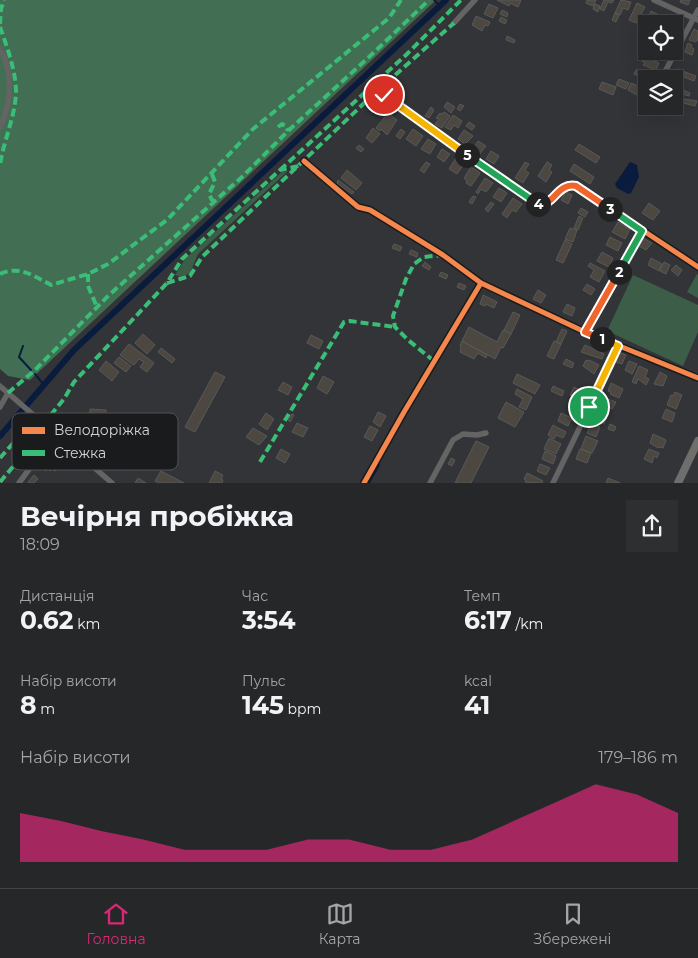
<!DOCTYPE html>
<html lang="uk">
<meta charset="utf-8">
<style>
:root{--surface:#262729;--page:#2e2f31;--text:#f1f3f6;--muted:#a4a5a8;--line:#424446;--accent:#db2777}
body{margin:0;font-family:Montserrat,sans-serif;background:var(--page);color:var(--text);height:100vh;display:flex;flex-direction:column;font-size:19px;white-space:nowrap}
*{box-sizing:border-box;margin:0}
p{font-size:16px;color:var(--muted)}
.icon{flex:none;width:28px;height:28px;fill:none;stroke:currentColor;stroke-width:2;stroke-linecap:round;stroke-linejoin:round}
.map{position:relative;height:483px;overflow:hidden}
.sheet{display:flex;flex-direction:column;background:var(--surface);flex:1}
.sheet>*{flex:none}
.buttons{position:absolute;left:638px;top:15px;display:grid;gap:10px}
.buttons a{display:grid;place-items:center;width:45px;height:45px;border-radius:0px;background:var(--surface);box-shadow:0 5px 20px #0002,0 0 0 1px var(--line);font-size:25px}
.pin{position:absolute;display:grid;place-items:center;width:42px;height:42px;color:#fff;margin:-21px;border:2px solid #fff;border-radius:50%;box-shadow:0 1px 5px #0007}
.km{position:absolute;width:25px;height:25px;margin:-12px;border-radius:50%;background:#222;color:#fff;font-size:14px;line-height:25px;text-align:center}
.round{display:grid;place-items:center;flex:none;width:52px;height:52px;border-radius:0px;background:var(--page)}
.summary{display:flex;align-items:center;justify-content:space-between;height:85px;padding:0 20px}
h1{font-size:28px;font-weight:700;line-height:38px}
.figures{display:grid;grid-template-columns:repeat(3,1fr);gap:8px;height:85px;padding:5px 20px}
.figures div{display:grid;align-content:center}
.figures b{font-size:25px;font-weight:700}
.figures small{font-size:14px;font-weight:400}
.figures p{font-size:14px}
.chart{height:140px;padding:10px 20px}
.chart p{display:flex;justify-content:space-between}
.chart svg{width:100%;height:90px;margin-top:5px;fill:var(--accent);opacity:.7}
.menu{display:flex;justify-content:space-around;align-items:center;height:70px;border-top:1px solid var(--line);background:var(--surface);font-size:14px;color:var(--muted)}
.menu a{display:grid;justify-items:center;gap:2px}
.menu .active{color:var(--accent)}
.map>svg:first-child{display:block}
</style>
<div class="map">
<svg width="698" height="483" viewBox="0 0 698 483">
<rect width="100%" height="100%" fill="#323437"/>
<!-- green -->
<path fill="#3c5e49" d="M288 171 198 254 190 273 181 277 175 275 185 259 282 172Z
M697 274 698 275V298L687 292Z
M633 275 698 305V332L683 366 607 331Z"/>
<!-- forest -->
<path fill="#426e53" d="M0 0H436L30 380 8 376 0 369Z"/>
<!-- water -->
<path fill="#0a1c3d" d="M630 162 637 165 639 177 631 193 628 194 617 188 615 184Z"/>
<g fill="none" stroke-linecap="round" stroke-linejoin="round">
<!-- stream -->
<path stroke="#0a1c3d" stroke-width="2" d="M434 0 440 6
M23 346 19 357 31 370
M35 374 44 385
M369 483 379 465"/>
<!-- canal -->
<path stroke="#0a1c3d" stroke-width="6" d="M0 436 74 350 446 0"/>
</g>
<!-- building -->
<path fill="#4c4741" stroke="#595959" d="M497 0H521L518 7 510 3 509 6Z
M587 0H596L593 6 586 3Z
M604 0H614L612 3 608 2 604 11 600 9Z
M621 0 631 2 628 10 623 8 620 15 615 13Z
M681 0H690L688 5 680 2Z
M637 3 645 7 636 23 629 20Z
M489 4 498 8 493 18 484 14Z
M595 4 600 6 598 12 593 9Z
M502 10 508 13 507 17 500 14Z
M651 11 659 15 653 24H646V32L643 37 640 36Z
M615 13 619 15 616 22 612 20Z
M476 16 490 22 488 26 485 25 482 31 472 25Z
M501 17 507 20 505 24 499 21Z
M640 20 645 22 642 29 637 27Z
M694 29 698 31V40H697L696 42 689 40Z
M507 36 515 40 514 43 506 40Z
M688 43 692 45 691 47 694 49 692 55 685 52Z
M641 55 659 63 656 70 643 65 645 62 639 60Z
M637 69 653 76 652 79H646V83L643 82 642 77 634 74Z
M677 69 696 76 694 81 684 77 682 83 674 80Z
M619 79 629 83 626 89 616 85Z
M602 82 616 87 613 95 599 89Z
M631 83 646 89 644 99 628 90Z
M674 86 690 93 689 96 674 92Z
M684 99 697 101 695 106 683 103Z
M674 100 681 102 680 106 674 105Z
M447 102 455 107 451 113 444 107Z
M460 104 464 106 460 111 457 109Z
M431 107 434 110 429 118 425 116Z
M444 112 450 116 442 128 435 124 439 119 436 118 440 113 442 114Z
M388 113 397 120 387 135 381 129 380 131 376 128Z
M453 115 462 121 458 128 454 125 451 130 445 127Z
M469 122 475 126 472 130 466 126Z
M373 128 380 134 372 143 366 138Z
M401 129 405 132 400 139 396 136Z
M413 129 423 136 416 146 406 139Z
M464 130 473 136 465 144 458 139Z
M428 139 436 144 430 154 421 149Z
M478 141 486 146 479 155 472 150Z
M579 144 600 157 596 163 575 150Z
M359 145 364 149 361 152 356 148Z
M442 149 450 154 444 162 437 157Z
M491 151 499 156 494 164 486 159Z
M456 158 464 164 457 174 449 169Z
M426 162 430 164 424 173 420 170Z
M525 162 529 164 525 170 529 173 523 183 515 178Z
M547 162 552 165 549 170 552 172 546 182 538 176Z
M574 164 594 177 590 184 570 171Z
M471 167 480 173 471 186 466 183 467 181 464 178Z
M347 170 362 183 356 190 341 178Z
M485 178 493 183 486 192 481 189 478 194 476 192Z
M338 180 354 192 352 194 337 183Z
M499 188 507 193 501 202 493 197Z
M566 192 572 195 568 204 561 200Z
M473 196 476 197 472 204 469 202Z
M513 198 522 204 516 212 512 210 507 218 502 214Z
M491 202 494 204 488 212 485 209Z
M649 203 660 211 653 220 642 213Z
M581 208 588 212 585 217 578 213Z
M579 216 583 218 578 230 574 228Z
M618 222 630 229 625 239 612 232Z
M570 228 577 230 573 242 565 239Z
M610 237 622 243 618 251 606 245Z
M643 238 652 243 646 250 639 246Z
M565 240 572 244 563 263 556 260Z
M394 244 402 247 400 251 392 248Z
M411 250 418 253 417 257 409 254Z
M602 252 613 258 609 267 597 261Z
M651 258 662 264 659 271 648 265Z
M425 262 431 267 429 270 422 266Z
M664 262 670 265 666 274 660 271Z
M590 263 605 271 599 282 590 277 594 270 588 266Z
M676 265 682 270 678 276 671 270Z
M441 272 448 275 446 279 439 276Z
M459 283 466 286 464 290 457 287Z
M587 284 595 289 591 295 583 290Z
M538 290 546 295 541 303 533 299Z
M483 295 497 302 494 308 486 304 485 306 480 304Z
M567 304 575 308 572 316 563 312Z
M513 312 520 315 511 334 504 330Z
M469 327 497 342 503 330 511 334 503 348 501 347 495 359 462 341Z
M562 329 567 331 561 344 556 342Z
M143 334 155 345 147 354 135 343Z
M311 335 323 341 319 349 307 343Z
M462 341 487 355 486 358 478 353 474 359 460 352 461 349 460 345Z
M554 341 561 344 554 359 547 356Z
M129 344 154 363 147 372 140 367 144 362 139 359 134 365 132 364 120 355Z
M585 345 604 354 602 359 581 352Z
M161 348 175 359 172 363 158 352Z
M620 353 626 355 622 364 616 362Z
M119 357 131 366 126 372 114 363Z
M566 359 574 363 572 368 563 364Z
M586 360 588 361 589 360 599 365 594 374 583 366Z
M106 361 119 372 112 381 99 370Z
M629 361 637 364 632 374 625 370Z
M639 366 648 370 645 377 649 379 646 385 638 379 636 384 632 382Z
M215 372 225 377 195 432 185 427Z
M660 372 667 376 663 386 654 384Z
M517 374 540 385 535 394 513 383Z
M323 376 334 382 327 394 317 388Z
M283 382 292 387 288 395 278 390Z
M611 383 623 389 619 398 610 394 611 392 608 391Z
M553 386 564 391 562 396 551 391Z
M574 387 585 392 580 401 570 395Z
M517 389 532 397 526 410 519 407 523 399 515 394Z
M675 392 682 395 676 409 667 405 671 395 673 396Z
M605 398 616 402 612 409 603 404V400Z
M506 402 524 412 515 427 498 418Z
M90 409 106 410 105 420 90 419Z
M599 409 609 413 604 424 594 419 596 411 598 412Z
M666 409 675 413 672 422 662 418Z
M378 412 386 416 380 427 373 422Z
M266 413 274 419 267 430 259 424Z
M561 413 572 418 568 426 558 421Z
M292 414 294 415 290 422 288 420Z
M297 423 308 428 303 437 292 432Z
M591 424 600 427 596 437 587 433Z
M610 424 616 427 614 431 608 429Z
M553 425 566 432 563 438 556 435 554 439 548 435Z
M370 426 378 430 372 441 364 437Z
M253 428 267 436 259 445 246 437Z
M653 434 666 440 663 448 659 447 658 448 650 443Z
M586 436 598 441 592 453 581 449Z
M549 438 561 444 556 454 544 449Z
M476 441 489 447 471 483H455Z
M281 449 290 454 285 463 276 458Z
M580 449 591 453 587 463 576 459Z
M649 449 659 453 657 458 654 456 652 463 644 459Z
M545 451 556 456 553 464 542 459Z
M49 455 53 459 55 456 60 460 58 462 61 464 55 471 52 469 50 471 48 469 46 471 40 466Z
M451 458 455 460 452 466 448 464Z
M540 464 550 468 546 475 537 471Z
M161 471 184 483H159L155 481Z
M215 471 223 475 221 479 223 480 222 483H209Z
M527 473 543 481 542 483 525 482 526 480 524 479Z
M34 475 38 479 34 483H29L28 482Z
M138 478 146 483H135Z
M608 478 620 483H606Z"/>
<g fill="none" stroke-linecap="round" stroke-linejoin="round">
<!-- path -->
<path stroke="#646466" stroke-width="1" stroke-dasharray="5 2.5" stroke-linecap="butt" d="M213 202 215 205"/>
<!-- minor -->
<path stroke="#636463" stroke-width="5.5" d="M654 0 698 20
M454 23 475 0
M0 49C14 73 11 104 0 127
M661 79 698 10
M377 91 537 204 542 205 566 186H576L698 267
M304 161 358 207 370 210 443 255 481 283
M585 332 643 231
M0 386 112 483
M0 407 8 393
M19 483 55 434
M364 483 404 412 481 283 585 332 698 378
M430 483 453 440 463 434 477 435 486 433
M553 483 619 346"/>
<!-- major -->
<path stroke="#6e6e6d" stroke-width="8" d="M678 483 698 441"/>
<!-- quiet -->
<path stroke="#3abd76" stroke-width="4" stroke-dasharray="8 4" stroke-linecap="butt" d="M0 24 1 9 4 0
M0 27C7 47 15 68 16 90 16 116 3 141 0 166
M278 127 282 124 286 126 288 131
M280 170 407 54 461 0
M212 174 215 182 209 194 213 202
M0 274C19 265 34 276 51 285L88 274 108 264 168 219 253 129 389 18 401 0
M88 274V286L97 307
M167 283 190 276 202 257 377 91 454 23
M434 361 408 340 395 327 393 316 406 279 414 264 424 257 443 255
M8 393 35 370 109 295 242 177 288 131 369 57 429 0
M0 458 30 424 40 420
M260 462 344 322 350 321 395 327
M0 482 28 449 44 423 64 399 74 382 167 283 182 259 280 170 299 166"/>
<!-- cycleway casing -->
<g stroke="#1a1b1d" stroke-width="8">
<path id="cycleway" d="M377 91 537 204 542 205 566 186H576L698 267
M304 161 358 207 370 210 443 255 481 283
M364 483 404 412 481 283 585 332 698 378"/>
</g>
<!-- cycleway -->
<use href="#cycleway" stroke="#f5874c" stroke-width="5"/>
</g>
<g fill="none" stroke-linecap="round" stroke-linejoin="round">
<!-- split-1 casing -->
<g stroke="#fff" stroke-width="10">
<path id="split-1" d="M589 407 618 346 602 339"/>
</g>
<!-- split-2 casing -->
<g stroke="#fff" stroke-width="10">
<path id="split-2" d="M602 339 585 332 619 272"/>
</g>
<!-- split-3 casing -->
<g stroke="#fff" stroke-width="10">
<path id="split-3" d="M610 209 642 231 619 272"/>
</g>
<!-- split-4 casing -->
<g stroke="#fff" stroke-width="10">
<path id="split-4" d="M538 204C554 207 557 182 576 186L610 209"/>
</g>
<!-- split-5 casing -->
<g stroke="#fff" stroke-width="10">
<path id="split-5" d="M467 155 538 204"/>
</g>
<!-- split-6 casing -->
<g stroke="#fff" stroke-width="10">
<path id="split-6" d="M384 95 467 155"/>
</g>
<!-- split-1 -->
<use href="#split-1" stroke="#f5b400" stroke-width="6"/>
<!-- split-2 -->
<use href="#split-2" stroke="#f0652b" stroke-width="6"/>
<!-- split-3 -->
<use href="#split-3" stroke="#22a559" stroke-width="6"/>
<!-- split-4 -->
<use href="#split-4" stroke="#f0652b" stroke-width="6"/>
<!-- split-5 -->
<use href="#split-5" stroke="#22a559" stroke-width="6"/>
<!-- split-6 -->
<use href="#split-6" stroke="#f5b400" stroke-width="6"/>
</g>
<!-- legend -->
<rect x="12" y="413" width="166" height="57" rx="8" fill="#1a1b1d" stroke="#525255" stroke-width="1"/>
<rect x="22" y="427" width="23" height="7" fill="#f5874c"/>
<rect x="22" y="450" width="23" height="6" fill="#3abd76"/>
<g font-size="14" fill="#d3d4d7">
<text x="54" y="435">Велодоріжка</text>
<text x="54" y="458">Стежка</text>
</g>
</svg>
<div class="buttons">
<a><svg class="icon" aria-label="locate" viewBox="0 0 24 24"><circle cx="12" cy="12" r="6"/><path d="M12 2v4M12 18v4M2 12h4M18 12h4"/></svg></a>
<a><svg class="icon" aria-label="layers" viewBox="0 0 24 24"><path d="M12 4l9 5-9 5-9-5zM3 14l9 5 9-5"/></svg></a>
</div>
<div class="pin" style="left:589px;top:407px;background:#1e9e55"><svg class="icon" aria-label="arrive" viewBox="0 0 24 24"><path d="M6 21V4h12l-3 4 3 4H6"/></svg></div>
<div class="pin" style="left:384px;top:95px;background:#d93025"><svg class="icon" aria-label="check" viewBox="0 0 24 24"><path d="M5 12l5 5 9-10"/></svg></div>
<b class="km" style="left:602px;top:339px">1</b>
<b class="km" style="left:619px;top:272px">2</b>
<b class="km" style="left:610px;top:209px">3</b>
<b class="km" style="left:538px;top:204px">4</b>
<b class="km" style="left:467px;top:155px">5</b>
</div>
<section class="sheet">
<div class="summary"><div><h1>Вечірня пробіжка</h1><p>18:09</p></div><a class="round"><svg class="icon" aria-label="share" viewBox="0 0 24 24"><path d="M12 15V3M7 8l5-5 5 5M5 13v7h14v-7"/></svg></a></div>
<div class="figures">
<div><p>Дистанція</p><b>0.62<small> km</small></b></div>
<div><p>Час</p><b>3:54</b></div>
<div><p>Темп</p><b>6:17<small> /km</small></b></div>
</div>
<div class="figures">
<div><p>Набір висоти</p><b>8<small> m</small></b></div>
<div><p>Пульс</p><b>145<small> bpm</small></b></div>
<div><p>kcal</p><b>41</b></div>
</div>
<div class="chart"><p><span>Набір висоти</span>179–186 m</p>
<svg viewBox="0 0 160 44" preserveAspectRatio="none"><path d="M0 44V20L10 24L20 29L30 33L40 38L50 38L60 38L70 33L80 33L90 38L100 38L110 33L120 24L130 15L140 6L150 11L160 20V44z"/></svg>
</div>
</section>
<nav class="menu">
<a class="active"><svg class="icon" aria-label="home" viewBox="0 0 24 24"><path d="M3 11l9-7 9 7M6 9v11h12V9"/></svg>Головна</a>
<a><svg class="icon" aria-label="map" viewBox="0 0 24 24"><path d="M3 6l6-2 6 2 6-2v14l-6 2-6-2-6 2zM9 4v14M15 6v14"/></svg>Карта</a>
<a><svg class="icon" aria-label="saved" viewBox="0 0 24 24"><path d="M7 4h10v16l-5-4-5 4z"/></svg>Збережені</a>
</nav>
